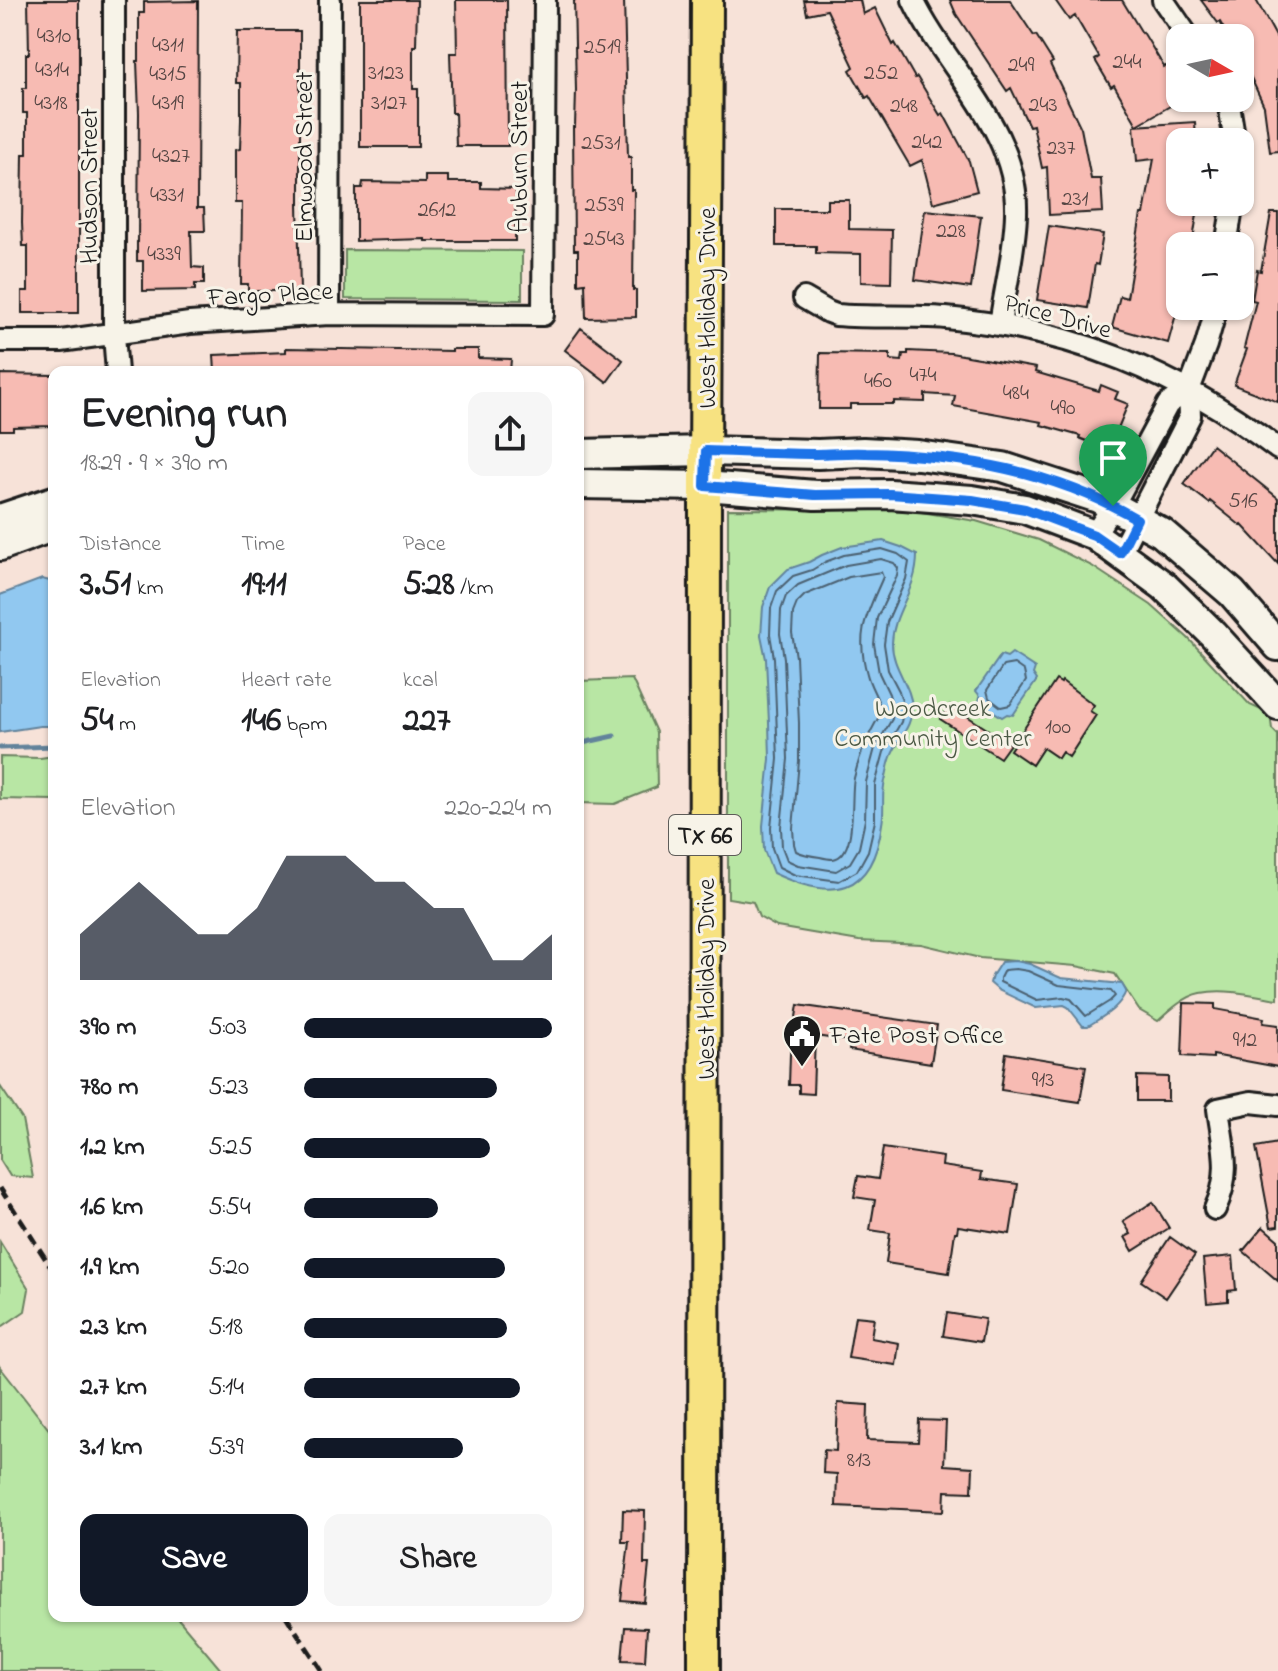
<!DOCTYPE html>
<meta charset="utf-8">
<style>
:root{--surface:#fff;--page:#f6f6f6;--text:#202124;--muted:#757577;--accent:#111827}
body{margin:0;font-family:"Indie Flower",sans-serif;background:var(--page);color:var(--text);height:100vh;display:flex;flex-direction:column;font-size:30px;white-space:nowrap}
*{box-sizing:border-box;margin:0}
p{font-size:26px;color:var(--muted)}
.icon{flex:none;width:44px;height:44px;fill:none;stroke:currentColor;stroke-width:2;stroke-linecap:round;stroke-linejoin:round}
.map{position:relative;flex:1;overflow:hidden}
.panel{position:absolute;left:48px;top:366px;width:536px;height:1256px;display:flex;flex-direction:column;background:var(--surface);border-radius:16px;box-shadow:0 2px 6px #0004}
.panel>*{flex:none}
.needle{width:52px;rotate:99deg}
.controls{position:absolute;left:1166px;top:24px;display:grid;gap:16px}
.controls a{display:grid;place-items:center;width:88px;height:88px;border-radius:16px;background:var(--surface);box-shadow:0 2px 6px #0004;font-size:40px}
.pin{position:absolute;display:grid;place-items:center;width:68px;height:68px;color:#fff;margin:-82px -34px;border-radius:50% 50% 50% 0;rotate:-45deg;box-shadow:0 0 8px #0007}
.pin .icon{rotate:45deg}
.round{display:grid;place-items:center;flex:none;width:84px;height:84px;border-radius:16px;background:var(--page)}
.head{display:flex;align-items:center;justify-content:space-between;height:136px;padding:0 32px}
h1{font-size:44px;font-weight:800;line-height:60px}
.stats{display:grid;grid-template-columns:repeat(3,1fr);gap:12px;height:136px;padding:8px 32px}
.stats div{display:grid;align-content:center}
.stats b{font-size:34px;font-weight:800}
.stats small{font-size:22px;font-weight:400}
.stats p{font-size:22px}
.chart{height:224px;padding:16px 32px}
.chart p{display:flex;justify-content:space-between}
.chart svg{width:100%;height:144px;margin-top:8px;fill:var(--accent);opacity:.7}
.primary-button{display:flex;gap:16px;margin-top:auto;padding:16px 32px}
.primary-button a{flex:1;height:92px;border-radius:16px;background:var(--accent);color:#fff;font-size:32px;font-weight:800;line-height:92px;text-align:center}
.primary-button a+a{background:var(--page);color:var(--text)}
ul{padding:0 32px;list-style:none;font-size:26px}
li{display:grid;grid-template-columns:128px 96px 1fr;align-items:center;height:60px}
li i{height:20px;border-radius:10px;background:var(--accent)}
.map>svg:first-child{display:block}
</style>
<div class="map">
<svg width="1278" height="1671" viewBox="0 0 1278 1671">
<rect width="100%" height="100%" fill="#f7e2d8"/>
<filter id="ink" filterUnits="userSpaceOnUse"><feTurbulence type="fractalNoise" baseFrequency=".0125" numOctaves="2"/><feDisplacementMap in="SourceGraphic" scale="16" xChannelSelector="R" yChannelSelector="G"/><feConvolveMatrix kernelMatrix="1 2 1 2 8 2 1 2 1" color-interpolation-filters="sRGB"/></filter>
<g filter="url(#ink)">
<!-- green -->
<path fill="#b8e6a4" stroke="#6a8160" stroke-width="2" d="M345 250 522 251V300L345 299Z
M728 509 892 510 921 512 976 521 1039 540 1092 566 1151 605 1188 638 1250 705 1270 714 1272 729 1278 735V999C1254 995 1225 988 1201 993 1185 996 1169 1011 1158 1021L1139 1010 1115 974 1076 966 980 958 921 944 859 941 777 927 759 917 753 902 728 898Z
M632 679 656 732 657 787 615 804 578 803V681Z
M54 756V800L0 799V757L40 758Z
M0 1086 22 1119 33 1178 10 1176 0 1160Z
M0 1242 29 1289 25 1311 0 1328Z
M0 1367 54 1436V1616H176L222 1671H0Z"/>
<!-- water -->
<path fill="#91c8f0" stroke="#62839b" stroke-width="2" d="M883 541 901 547 917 555C917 591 893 611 892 643 892 668 911 685 912 707 913 726 897 740 891 757 888 765 887 773 885 781 881 795 885 809 882 824 872 896 833 901 773 873L764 850 763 826 770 759 769 723 766 659 761 635 763 607 770 587 788 569 809 562 822 555 842 547Z
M42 579 54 582V726H40L0 732V595Z
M1012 653 1035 668 1033 674 1037 680 1013 715 1007 714 1002 717 979 702 980 696 976 691 1001 655 1007 657Z
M1016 961 1030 964 1061 978 1122 984 1126 991C1120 1008 1102 1017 1088 1026H1083L1068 1007 1064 1005 1036 1008 998 990 990 983 992 976 1001 962Z"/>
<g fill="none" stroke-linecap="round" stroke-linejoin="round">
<!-- shore -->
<path stroke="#4b6171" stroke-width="2" d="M882 549 898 554 909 562 906 579 887 622 884 644 888 670 899 691 904 708 901 722 884 752 875 785V821L868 851 857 871 839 881 795 875 779 867 772 848 771 827 778 759 774 658 770 634 771 608 777 591 793 576 812 570 825 562 844 555Z
M881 559 894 563 898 568 897 576 877 618 874 644 879 673 889 694 893 709 892 719 875 748 866 782 865 820 859 848 850 863 836 871 798 865 787 860 782 847 781 827 788 759 784 658 780 634 781 610 786 596 798 585 846 565Z
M881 572 883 577C867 614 855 632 867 674 870 687 878 697 881 710L880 715C867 737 860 753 854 778 850 795 858 856 833 859 829 859 824 858 820 857 812 856 804 855 796 851L794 844 793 828 799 761V723L796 657 792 633 793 613 797 603 805 595 849 577Z
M1014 664 1024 671 1026 681 1010 705 1001 707 989 698 987 690 1003 666Z
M1016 969 1028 971 1059 985 1111 991 1115 996 1110 1001 1086 1016 1071 999 1063 997 1037 1000 1000 982V978L1004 970Z"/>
<!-- stream -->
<path stroke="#62839b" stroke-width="5" d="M578 744 614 736
M0 748 54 746"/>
</g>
<!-- building -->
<path fill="#f7bbb3" stroke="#1c1c1c" stroke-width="2" d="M28 0H79V313H22V291H28V246H23L22 223 23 154H27V113H23V88H26V54H29Z
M360 0H417L416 46H413V89H418V147H360Z
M456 0H507L508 146H456L455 113H452L450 53H457Z
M574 0H624L628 157H631V190H634L633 290H636V317L586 318 585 283 578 284V250H574L573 127H575L576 90Z
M804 0H860L863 14 875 8 893 45 895 43 915 78 917 77 940 115 943 113 969 161 977 191 933 203 922 160 910 166 869 96 866 98 850 70 854 67 827 10 807 14Z
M950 0H1010L1034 36 1036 35 1053 62 1050 64 1081 128 1091 179H1101L1103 212 1049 215 1047 167 1042 168 1033 125 1029 126 1011 88 1007 91 956 14Z
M1055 0H1122L1142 33 1143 32 1164 67 1166 66 1180 90V98H1184L1137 125 1114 85 1111 87 1095 60 1099 57 1075 16 1069 20Z
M1201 0H1256L1278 40V151L1270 152 1264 106 1240 54V38H1229L1220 22 1218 23Z
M198 1 197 208H204L205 231H191L192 267 204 268V284H195V290L143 291V261H137V242H138L139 113 137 61H139V13H144V2Z
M237 31H300V203H298L300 291H248V284H241L242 203H235V150L240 149 241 120V83H236Z
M1195 122 1196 142H1180V202H1199L1192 246H1180V300L1168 343 1112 327 1120 296 1127 298 1141 214H1144L1154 159 1137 161 1134 126Z
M425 176H448V182H481V188L516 189 515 241H425V239L356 241V188H362L363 182 425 183Z
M827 200H849V229L892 230 891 283 861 282V254L816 253V246H776V209H827Z
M925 210 981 216 971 288 915 280Z
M1271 213H1278V402L1234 385 1247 349 1244 348 1256 301 1252 300 1257 270 1261 271Z
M1049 226 1103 234 1098 265 1095 264 1088 308 1037 300Z
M581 328 623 360 607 382 565 350Z
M286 348 452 351V349H478V358L511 359 510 372H215L214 355 286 352Z
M908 351 951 353 1036 368 1035 372 1099 391 1101 385 1118 392 1115 399 1128 404 1109 450 1079 438 1080 436 1041 425 1042 422 953 406 955 396 925 394V402L894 401V404H850V409H819L820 353 890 354V360L902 361 903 354H908Z
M0 374 54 375V426L13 427V430H0Z
M1212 445 1278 498V564L1242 525 1241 526 1210 501 1209 503 1184 484Z
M1056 680 1061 683 1062 681 1094 705 1090 711 1096 715 1069 757 1062 752 1058 758 1043 748 1032 765 1010 750Z
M950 705 1010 744 1000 758 940 719Z
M1184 1003 1215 1004V1009L1264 1018 1263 1023 1278 1025V1067L1213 1055V1058L1182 1056Z
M798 1005 937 1025 931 1063 849 1050 850 1041 815 1036 813 1094 799 1093V1085H789L790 1054Z
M1006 1053 1086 1066 1080 1102 1001 1090Z
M1137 1076 1168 1077V1101H1137Z
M1278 1143V1226L1271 1227 1256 1147Z
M883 1148 943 1157 942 1166 982 1172 981 1179 1018 1184 1010 1234 958 1226 957 1232H955L949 1273 886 1263 890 1233 870 1230 875 1200 854 1197 858 1176 878 1179Z
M1153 1202 1169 1228 1133 1251 1125 1237 1131 1234 1123 1221Z
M1263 1227 1278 1240V1281L1243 1251Z
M1170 1237 1195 1255 1166 1298 1141 1281Z
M1233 1256 1236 1290 1228 1291V1301L1207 1303 1203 1259Z
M947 1313 985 1319 981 1342 943 1336Z
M855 1316 874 1318 871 1338 899 1343 896 1365 848 1358Z
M838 1403 868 1405 867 1440 918 1442 919 1420 946 1421 944 1465 973 1467 972 1492 945 1491 944 1511 836 1506 837 1474 823 1473 824 1450 836 1451Z
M623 1510 645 1511 644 1564H649L645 1603 622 1601 629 1542H622Z
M625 1627 647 1628 645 1661 622 1660Z"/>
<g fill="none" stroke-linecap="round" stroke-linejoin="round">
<!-- street casing -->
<g stroke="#1c1c1c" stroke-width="26">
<path id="street" d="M114 0V335L117 372
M913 0C947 71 1019 129 1016 214 1015 250 1005 289 1000 325
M1163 0 1189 38
M1225 98 1230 111 1235 142
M1226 246 1233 202
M804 298 828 312 836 315C873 318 909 315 946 318 1073 330 1177 372 1278 449
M329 314 330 0
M0 341H61L190 323 329 314 543 315 545 0
M1094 535 1113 506 1168 404 1189 390
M1120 553 1190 416 1189 390 1206 345 1217 306
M1215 1209C1232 1172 1223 1147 1218 1109L1251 1102 1278 1105"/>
</g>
<!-- secondary casing -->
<g stroke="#1c1c1c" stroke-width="34">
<path id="secondary" d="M578 454 706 451 818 454 863 452 918 455 1003 467 1098 498 1162 533 1232 593 1278 646
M578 484 705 486 815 495 890 494 972 500 1025 509 1094 535 1164 586 1213 634 1278 705
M0 519 54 501
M0 546 54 526"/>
</g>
<!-- primary casing -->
<g stroke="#1c1c1c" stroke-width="36">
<path id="primary" d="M704 1671 705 486 707 0"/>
</g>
<!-- street -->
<use href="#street" stroke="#f7f3e8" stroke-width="20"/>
<!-- secondary -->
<use href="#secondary" stroke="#f7f3e8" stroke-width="28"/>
<!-- primary -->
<use href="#primary" stroke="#f7e281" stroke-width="30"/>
<!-- rail -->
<path stroke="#1c1c1c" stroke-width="5" stroke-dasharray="12 6" stroke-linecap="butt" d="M0 1188 54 1272
M286 1616 322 1671"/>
</g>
</g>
<g fill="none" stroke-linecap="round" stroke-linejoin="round" filter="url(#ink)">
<!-- route casing -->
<g stroke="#fff" stroke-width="16">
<path id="route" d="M706 451C742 452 779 454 816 454 833 454 849 452 866 453 962 455 1053 471 1137 519L1120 553 1094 535 1025 509 972 500 890 494 815 495 705 486Z"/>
</g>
<!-- route -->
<use href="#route" stroke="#1a73e8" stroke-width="10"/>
</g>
<!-- icons -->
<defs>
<g id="civic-pin" transform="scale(2)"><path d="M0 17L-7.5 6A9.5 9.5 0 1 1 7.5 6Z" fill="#1c1c1c" stroke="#f7f3e8"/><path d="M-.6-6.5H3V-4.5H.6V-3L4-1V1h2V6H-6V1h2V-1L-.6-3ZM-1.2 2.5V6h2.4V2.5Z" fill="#fff"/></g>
</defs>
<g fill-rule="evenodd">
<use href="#civic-pin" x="802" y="1034"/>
</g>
<g text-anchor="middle" stroke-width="6" stroke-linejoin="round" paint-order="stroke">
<!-- number labels -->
<g font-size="22" fill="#534442">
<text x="54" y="42">4310</text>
<text x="168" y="51">4311</text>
<text x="602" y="53">2519</text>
<text x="1127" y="68">244</text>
<text x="1021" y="71">249</text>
<text x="52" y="76">4314</text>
<text x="386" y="79">3123</text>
<text x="881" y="79">252</text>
<text x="168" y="80">4315</text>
<text x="51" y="109">4318</text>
<text x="168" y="109">4319</text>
<text x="389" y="109">3127</text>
<text x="1043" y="111">243</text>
<text x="904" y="112">248</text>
<text x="927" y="148">242</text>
<text x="601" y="149">2531</text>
<text x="1061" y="154">237</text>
<text x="171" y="162">4327</text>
<text x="167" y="201">4331</text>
<text x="1075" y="205">231</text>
<text x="604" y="211">2539</text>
<text x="437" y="216">2612</text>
<text x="951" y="237">228</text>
<text x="604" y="245">2543</text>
<text x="164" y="260">4339</text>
<text x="923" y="381">474</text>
<text x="878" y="387">460</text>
<text x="1016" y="399">484</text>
<text x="1063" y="414">490</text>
<text x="1243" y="507">516</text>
<text x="1058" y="733">100</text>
<text x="1245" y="1046">912</text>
<text x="1043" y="1086">913</text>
<text x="859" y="1466">813</text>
</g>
<!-- shield labels -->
<rect fill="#f7f3e8" stroke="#5e5c59" stroke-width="2" x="669" y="815" width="72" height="40" rx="6"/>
<g font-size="24" font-weight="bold" fill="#1c1c1c">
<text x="705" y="843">TX 66</text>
</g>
<!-- street labels -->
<g font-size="26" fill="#1c1c1c" stroke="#f7f3e8">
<text transform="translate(303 157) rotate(-90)" y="9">Elmwood Street</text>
<text transform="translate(518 157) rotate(-90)" y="9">Auburn Street</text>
<text transform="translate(88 186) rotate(-90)" y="9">Hudson Street</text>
<text transform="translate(270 293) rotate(-3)" y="9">Fargo Place</text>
<text transform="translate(706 308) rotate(-90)" y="9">West Holiday Drive</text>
<text transform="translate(1058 315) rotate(15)" y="9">Price Drive</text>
<text transform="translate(705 979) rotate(-90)" y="9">West Holiday Drive</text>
</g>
<!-- park labels -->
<g font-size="26" fill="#4b5945" stroke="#f7f3e8">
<text x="933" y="716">Woodcreek<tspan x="933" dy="30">Community Center</tspan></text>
</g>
<!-- poi labels -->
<g font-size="26" fill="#1c1c1c" stroke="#f7f3e8" text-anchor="start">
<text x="830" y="1043">Fate Post Office</text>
</g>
</g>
</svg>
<div class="controls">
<a><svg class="needle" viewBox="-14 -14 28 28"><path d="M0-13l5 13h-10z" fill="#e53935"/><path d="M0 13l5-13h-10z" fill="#757577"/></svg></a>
<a>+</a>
<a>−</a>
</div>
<div class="pin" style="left:1113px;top:506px;background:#1e9e55"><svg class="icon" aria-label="arrive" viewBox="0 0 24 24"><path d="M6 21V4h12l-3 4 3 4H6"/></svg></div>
<section class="panel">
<div class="head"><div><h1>Evening run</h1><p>18:29 · 9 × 390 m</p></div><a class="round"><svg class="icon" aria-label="share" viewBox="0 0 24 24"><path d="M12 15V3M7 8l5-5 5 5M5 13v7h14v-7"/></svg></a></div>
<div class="stats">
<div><p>Distance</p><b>3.51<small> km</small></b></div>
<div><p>Time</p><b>19:11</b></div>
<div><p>Pace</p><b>5:28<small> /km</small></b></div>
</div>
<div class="stats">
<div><p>Elevation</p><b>54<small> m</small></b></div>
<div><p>Heart rate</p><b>146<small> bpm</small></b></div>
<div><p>kcal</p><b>227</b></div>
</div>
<div class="chart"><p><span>Elevation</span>220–224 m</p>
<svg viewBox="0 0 160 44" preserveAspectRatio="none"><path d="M0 44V30L10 22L20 14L30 22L40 30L50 30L60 22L70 6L80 6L90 6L100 14L110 14L120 22L130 22L140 38L150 38L160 30V44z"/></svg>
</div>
<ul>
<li><b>390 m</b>5:03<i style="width:100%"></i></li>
<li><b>780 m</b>5:23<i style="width:78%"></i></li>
<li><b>1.2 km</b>5:25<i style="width:75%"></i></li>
<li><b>1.6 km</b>5:54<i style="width:54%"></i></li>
<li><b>1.9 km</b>5:20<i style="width:81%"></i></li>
<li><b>2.3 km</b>5:18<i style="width:82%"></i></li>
<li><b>2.7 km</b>5:14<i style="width:87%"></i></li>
<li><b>3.1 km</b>5:39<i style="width:64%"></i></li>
</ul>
<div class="primary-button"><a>Save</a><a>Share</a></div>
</section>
</div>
